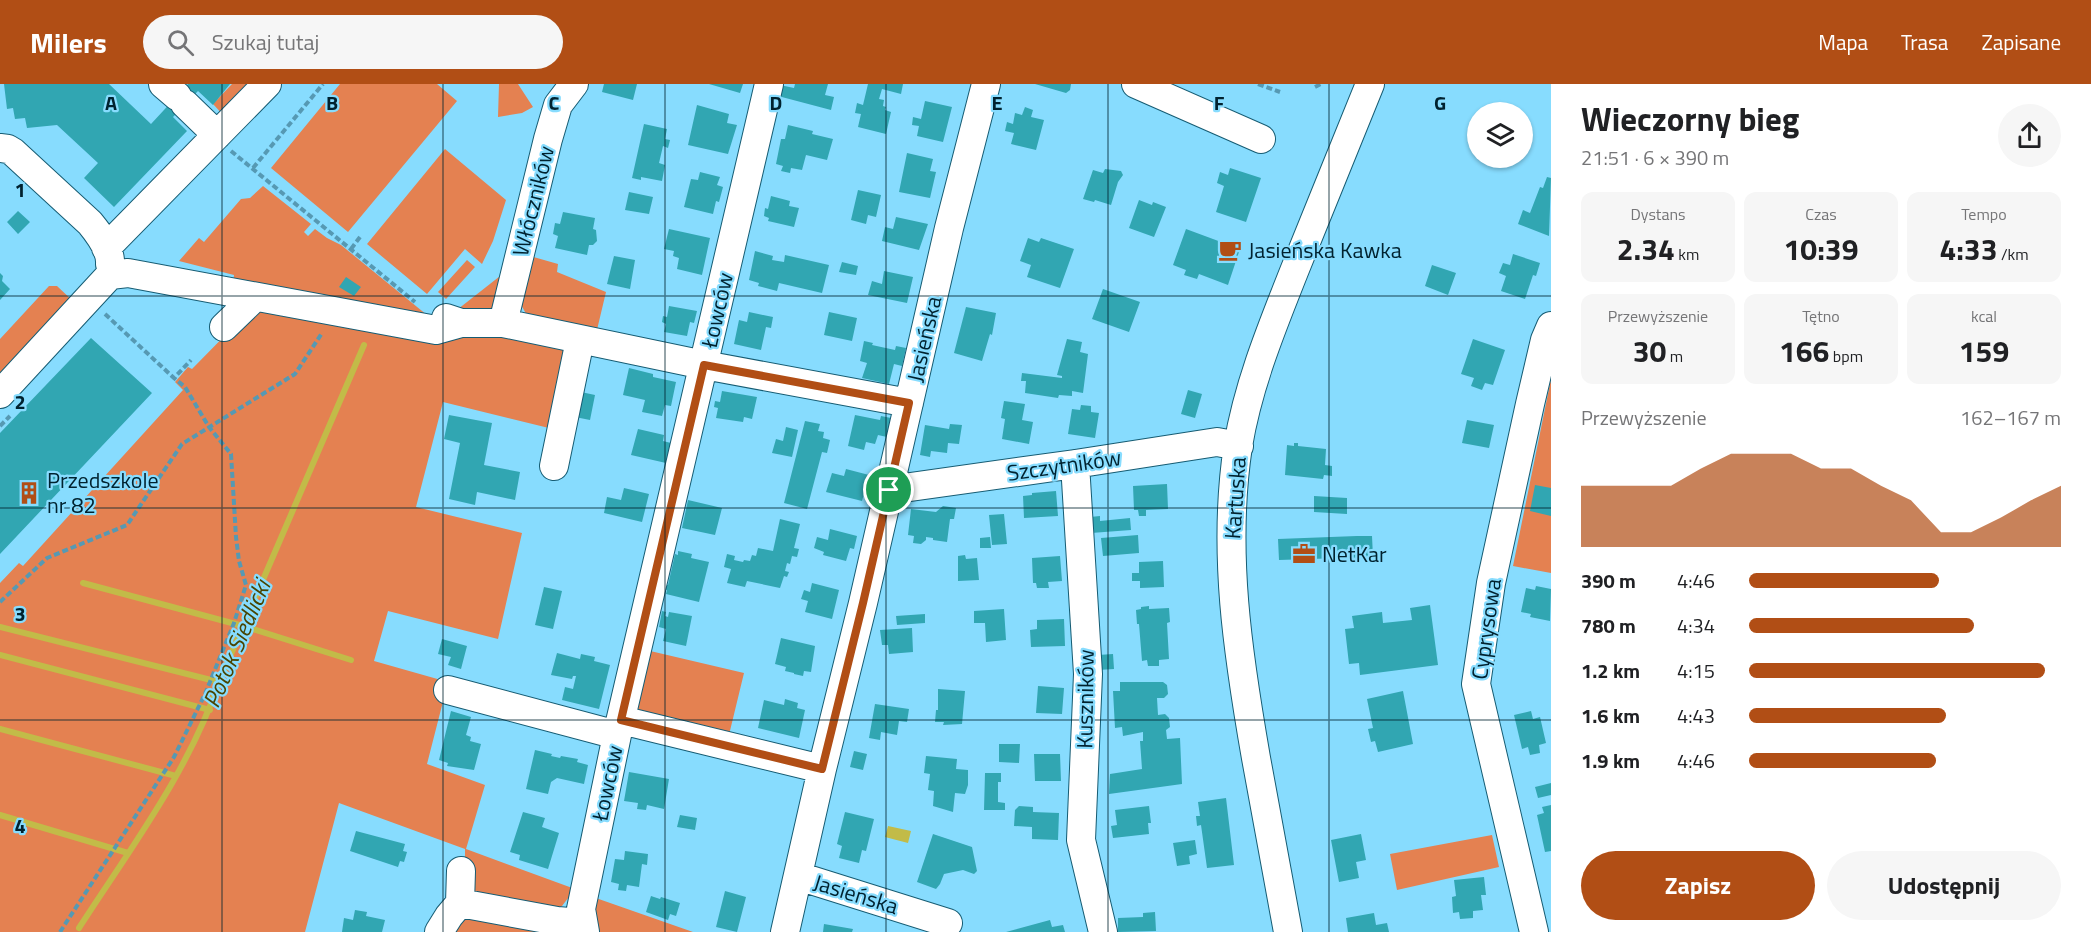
<!DOCTYPE html>
<html lang="pl">
<meta charset="utf-8">
<style>
:root{--surface:#fff;--page:#f6f6f6;--text:#202124;--muted:#757577;--accent:#b14e15}
body{margin:0;font-family:"Titillium Web",sans-serif;background:var(--page);color:var(--text);height:100vh;display:flex;flex-direction:column;font-size:22px;white-space:nowrap}
*{box-sizing:border-box;margin:0}
p{font-size:20px;color:var(--muted)}
.icon{flex:none;width:33px;height:33px;fill:none;stroke:currentColor;stroke-width:2;stroke-linecap:round;stroke-linejoin:round}
.map{position:relative;flex:1;overflow:hidden}
.drawer{display:flex;flex-direction:column;background:var(--surface);width:540px}
.drawer>*{flex:none}
.tools{position:absolute;left:1467px;top:18px;display:grid;gap:12px}
.tools a{display:grid;place-items:center;width:66px;height:66px;border-radius:50%;background:var(--surface);box-shadow:0 2px 4px #0004;font-size:30px}
.pin{position:absolute;display:grid;place-items:center;width:51px;height:51px;color:#fff;margin:-26px;border:3px solid #fff;border-radius:50%;box-shadow:0 2px 6px #0007}
.round{display:grid;place-items:center;flex:none;width:63px;height:63px;border-radius:32px;background:var(--page)}
.headline{display:flex;align-items:center;justify-content:space-between;height:102px;padding:0 30px}
h1{font-size:33px;font-weight:700;line-height:45px}
.figures{display:grid;grid-template-columns:repeat(3,1fr);gap:9px;height:102px;padding:6px 30px}
.figures div{display:grid;align-content:center;border-radius:12px;background:var(--page);text-align:center}
.figures b{font-size:30px;font-weight:700}
.figures small{font-size:16px;font-weight:400}
.figures p{font-size:16px}
.chart{height:168px;padding:12px 30px}
.chart p{display:flex;justify-content:space-between}
.chart svg{width:100%;height:108px;margin-top:6px;fill:var(--accent);opacity:.7}
.button{display:flex;gap:12px;margin-top:auto;padding:12px 30px}
.button a{flex:1;height:69px;border-radius:36px;background:var(--accent);color:#fff;font-size:24px;font-weight:700;line-height:69px;text-align:center}
.button a+a{background:var(--page);color:var(--text)}
ul{padding:0 30px;list-style:none;font-size:20px}
li{display:grid;grid-template-columns:96px 72px 1fr;align-items:center;height:45px}
li i{height:15px;border-radius:8px;background:var(--accent)}
header{display:flex;align-items:center;gap:36px;box-sizing:border-box;height:84px;padding:0 30px;background:var(--accent);color:#fff}
header strong{font-size:28px}
nav{display:flex;gap:33px;margin-inline-start:auto;font-size:21px}
.search{width:420px;height:54px;background:var(--page);display:flex;align-items:center;gap:15px;box-sizing:border-box;padding:0 21px;border-radius:33px;color:var(--muted);font-size:22px}
main{display:flex;flex:1;min-height:0}
.map>svg:first-child{display:block}
</style>
<header>
<strong>Milers</strong>
<div class="search"><svg class="icon" aria-label="search" viewBox="0 0 24 24"><circle cx="10" cy="10" r="6"/><path d="M15 15l6 6"/></svg>Szukaj tutaj</div>
<nav><a>Mapa</a><a>Trasa</a><a>Zapisane</a></nav>
</header>
<main>
<div class="map">
<svg width="1551" height="848" viewBox="0 0 1551 848">
<rect width="100%" height="100%" fill="#87dcfe"/>
<!-- green -->
<path fill="#e48151" d="M232 0H259L226 34 213 20Z
M340 0H437L457 17 348 148 271 84Z
M499 0H518L533 23 522 29 498 33Z
M445 65 506 116 493 157 482 180 465 165 427 210 367 160Z
M263 102 311 140 304 148 308 152 315 145 327 154 341 161 438 240 233 201 234 191 179 177 199 154 204 158 241 115 250 114Z
M530 172 558 180 557 188 606 208 596 250 529 235 520 219Z
M467 176 475 183 446 215 438 208Z
M509 185 506 210 489 229H453Z
M49 202H57L74 218 0 299V255Z
M256 224 462 247 570 262 557 346 443 318 416 423 522 449 498 555 388 527 374 577 448 598 427 680 485 701 466 765 575 805 562 822 550 831 477 819 465 801V765L339 719 305 848H0V499L19 479 23 482 183 306 175 298 188 283 192 285 248 228Z
M1551 295V489L1513 482Z
M646 566 744 589 728 655 633 625Z
M1492 751 1499 783 1397 806 1390 770Z
M593 813 693 848H597Z
M472 829 566 848H450Z"/>
<!-- water -->
<path fill="#c2bb48" d="M888 742 911 747 908 759 885 753Z"/>
<g fill="none" stroke-linecap="round" stroke-linejoin="round">
<!-- stream -->
<path stroke="#c2bb48" stroke-width="6" d="M83 499 243 542 351 576
M0 543 219 598
M0 571 210 626
M0 645 176 692
M0 731 128 769
M79 844C130 765 189 687 219 598L364 261"/>
</g>
<!-- building -->
<path fill="#31a6b2" d="M4 0H109L151 40 188 0H230L213 21 198 7 173 33 187 47 114 123 84 94 98 79 57 41 27 44 25 34 15 35 13 24 7 25Z
M604 0H637L633 16 602 8Z
M709 0H743L740 9Z
M795 0H828L825 11 834 13 831 26 778 12 780 1 794 4Z
M868 0H903L901 10 882 5 879 15 884 16 883 22 886 23 885 26 891 28 886 50 858 43 861 30 855 29 857 19 863 21Z
M1035 0H1071L1070 6 1066 9Z
M925 17 952 23 943 58 917 52 919 42 912 41 913 33 921 35Z
M697 21 729 30 727 39 737 41 728 70 688 61Z
M1025 23 1033 26 1031 33 1044 36 1036 66 1011 60 1014 49 1005 47 1007 38 1013 40 1015 29 1022 31Z
M644 40 667 45 665 55 670 56 668 64 663 62 659 79 665 81 662 97 641 93V96L632 94Z
M788 41 813 47 812 50 833 55 827 76 806 71 802 86 791 84 790 89 781 87 783 82 776 80 781 55H785Z
M907 69 933 75 930 87 936 88 930 114 899 108Z
M1230 84 1261 94 1246 138 1216 128 1224 102 1217 99 1220 88 1228 91Z
M1105 85 1121 87 1123 91 1118 98 1111 121 1095 116 1094 118 1083 115 1093 86 1103 89Z
M700 88 720 93 717 101 723 103 719 118 716 117 713 130 684 123 691 95 698 96Z
M1547 93 1551 94 1549 152 1518 140 1523 126 1530 129 1540 103 1543 104Z
M858 106 881 111 876 133 868 131 866 140 851 136Z
M629 108 653 113 649 130 625 126Z
M771 112 790 117 789 122 799 124 794 143 768 137 769 134 764 132 765 124 768 125Z
M1139 116 1152 121 1153 118 1166 123 1154 153 1129 144Z
M18 127 30 138 18 150 7 138Z
M563 128 595 134 593 145 596 146 597 157 593 161H589L587 171 555 164 558 152 553 150 555 139 560 140Z
M896 133 928 140 919 166 882 157 885 143 893 145Z
M669 145 710 154 702 191 677 185 679 174 673 172 674 167 664 165Z
M1186 145 1240 165 1228 201 1199 190 1197 195 1184 191 1186 186 1173 181Z
M1028 154 1039 158 1041 154 1074 165 1060 204 1027 193 1031 181 1020 177Z
M755 167 773 172 772 176 784 178 785 171 829 181 822 209 779 199 777 207 758 202 759 199 749 196Z
M1513 170 1540 179 1536 192 1533 191 1525 215 1501 207 1506 192 1499 189 1503 179 1510 181Z
M614 172 635 176 630 205 607 200Z
M842 178 858 182 856 191 839 188Z
M1432 181 1456 189 1448 211 1425 202Z
M884 187 913 193 907 219 868 211 872 197 882 200Z
M0 189 3 192 2 197 10 205 0 216Z
M346 193 361 203 354 212 339 203Z
M1103 205 1140 218 1129 248 1092 235Z
M669 222 697 227 694 239 690 238 687 252 664 248 666 240 662 238 663 232 667 233Z
M966 223 996 229 992 251 990 250 982 277 954 269Z
M749 228 773 233 771 244 766 243 761 266 734 260 739 236 747 238Z
M829 228 857 234 852 257 824 251Z
M91 254 152 309 0 470V349Z
M1067 255 1082 258 1080 268 1088 270 1083 309 1072 307V312L1059 311 1058 314 1025 309 1026 297H1021L1022 289 1062 294V292L1057 291Z
M1473 255 1505 266 1493 301 1485 299 1482 306 1471 302 1474 294 1461 290Z
M864 257 873 259 872 261 895 266 896 262 906 264 902 282 894 280 889 300 862 294 867 279 860 277Z
M629 284 653 290V293L676 298 671 322 665 321 662 332 642 328 645 316 623 311Z
M1188 306 1202 310 1195 334 1181 330Z
M722 307 757 313 752 335 744 333 743 338 716 334 718 324 714 323 715 317 720 318Z
M581 308 595 311 590 336 575 333Z
M1004 317 1025 320 1022 336 1033 338 1029 360 1002 355 1005 335 1001 334Z
M1081 321 1091 322V328L1099 329 1095 354 1068 350 1072 325 1080 326Z
M449 331 492 339 484 381 520 388 515 416 477 408 475 421 449 415 460 359 444 355Z
M855 331 880 336 881 332 891 334 887 353 878 351 875 360 866 358 864 366 848 362Z
M1467 336 1494 341 1489 364 1462 359Z
M805 337 820 340 818 347 824 348 823 354 830 356 827 369 822 368 807 425 784 419Z
M950 340 962 341 959 360 948 359 947 369 931 367 930 373 920 371 925 341 949 345Z
M786 343 798 346 792 373 772 369 776 355 783 357Z
M638 345 664 351 663 357 671 359 666 379 631 371Z
M1294 359H1298V362L1326 365 1325 381 1332 382V392L1324 391 1323 395 1285 391 1287 361 1294 362Z
M846 385 869 391 862 417 826 408 832 389 844 392Z
M1167 400 1168 425 1146 426V432H1139L1138 426H1134L1133 402Z
M1535 401 1551 404V432L1530 427Z
M624 404 649 410 642 438 604 429 607 413 621 416Z
M1056 407 1058 432 1024 434 1023 412 1032 411V409Z
M1314 412 1347 414V430L1314 428Z
M688 416 722 424 715 451 682 444Z
M943 422 956 424 954 435H950L947 458 933 456V454L926 453V456L921 460 913 459 914 452 908 451 911 425 936 428Z
M1004 430 1007 460 992 461 989 431Z
M1100 432V437L1130 434 1131 446 1091 449 1090 433Z
M780 435 800 440 794 464 799 465 797 473 792 472 790 480 787 479 785 487 789 488 787 493 784 492 780 504 747 497 745 503 727 499 731 485 724 483 727 470 735 472 734 476 743 478 744 476 750 477 752 471 756 472 758 464 773 467Z
M830 445 857 452 854 465 850 464 846 477 823 471 824 468 814 464 817 453 828 456Z
M1138 451 1139 469 1103 472 1101 454Z
M1357 452H1372L1373 473 1279 476 1278 455Z
M990 453 991 464H980V454Z
M678 467 692 470 691 474 709 478 699 518 666 510 667 506 663 505 664 500 668 501 675 470 678 471Z
M965 471 966 475 977 474 979 496 958 497V472Z
M1060 472 1062 497 1048 498 1049 504H1037L1036 499H1033L1032 474Z
M1163 477 1164 503 1140 504V497H1132V489H1139V478Z
M812 499 839 506 832 535 805 528 808 517 801 515 804 506 810 508Z
M1536 502 1551 505 1550 537 1530 533 1531 530 1521 528 1526 504 1535 506Z
M544 503 562 507 553 545 535 541Z
M1430 521 1438 581 1360 591 1359 579 1349 580 1345 545 1354 544 1352 532 1382 528 1383 539 1412 536 1410 524Z
M1149 522V525L1169 524 1170 538 1167 539 1169 575 1159 576V582H1148L1147 576 1142 577 1139 540H1137L1136 526 1141 525V523Z
M1004 525 1006 556 986 558 985 539H974V527Z
M662 527 666 528 665 532 668 533 669 528 692 532 686 562 663 557 666 545 659 543Z
M925 530V539L897 541 896 532Z
M1064 535 1065 562 1031 563 1030 546 1037 545V536Z
M912 544 913 568 889 570 888 561H882L880 546Z
M781 554 815 562 811 588 804 587 803 592 794 590V589L785 587 786 583 775 580Z
M442 555 467 562 461 585 448 581 451 573 438 570Z
M557 569 580 575 581 570 595 573 594 577 610 581 599 625 562 616 565 603 573 605 576 592H573L572 595 551 591Z
M1113 570 1114 585 1098 586V571Z
M1120 598H1163L1167 601 1168 610 1164 614H1157L1158 631 1165 630 1169 634 1170 643 1166 646 1167 655 1180 654 1182 700 1109 710 1110 690 1142 685 1140 657H1143V648L1123 652 1122 643 1115 644 1113 607H1120Z
M1038 602 1064 604 1062 630 1036 629Z
M938 605 965 607 962 640 943 641 944 638H935L936 626H938Z
M1403 607 1413 660 1378 668 1375 657 1371 658 1368 645 1373 644 1367 615Z
M785 615 798 619 797 624 805 626 799 654 758 644 764 616 784 621Z
M875 620 909 625 907 638 899 637 897 651 881 648 880 656 869 654Z
M451 627 471 633 466 651 471 653 470 657 481 660 474 686 447 682 448 679 439 676Z
M1531 627 1533 635 1540 633 1546 659 1539 661 1540 669 1530 671 1528 663 1522 665 1514 631Z
M999 660H1020L1019 679 999 678Z
M535 666 552 670 551 672 560 674 561 672 578 675 577 678 588 681 584 700 557 694 551 698 548 710 526 705Z
M854 667 867 670 863 686 850 683Z
M1034 670H1060L1061 697H1035Z
M926 672 957 675 956 685 968 686V701L965 710 955 709 953 728 933 722 934 707 928 706 930 690 924 689Z
M629 688 669 695 664 725 647 721 646 726 637 725 638 719 624 717Z
M985 689H1001V698H998V718L1005 719V726H984Z
M1551 699V711L1538 714 1535 703Z
M1226 714 1234 781 1207 784 1201 741 1197 742 1196 732H1200L1198 718Z
M1551 721V767L1545 768 1537 731 1544 729 1542 723Z
M1019 722 1033 723V728L1059 729 1058 756 1032 755V743L1014 742 1015 726Z
M1149 722 1151 739H1148L1149 750 1113 754 1111 742 1117 741 1115 726Z
M523 728 545 734 542 743 559 749 548 785 519 776 520 771 510 768Z
M845 728 874 735 866 767 862 766 859 779 839 774 842 762 837 760Z
M680 731 697 734 695 746 677 743Z
M356 747 405 760 403 767 407 768 404 778 400 777 398 783 350 767Z
M933 750 972 763 977 787 974 790 963 786 944 790 940 800 936 805 917 798Z
M1361 750 1366 776 1356 778 1359 794 1339 798 1331 756Z
M1195 756 1197 770 1189 772 1190 780 1177 782 1173 759Z
M625 767 648 770 647 781 642 780 639 803 627 801 626 807 618 806 619 800 611 798 615 775 624 776Z
M1484 793 1486 811H1481L1483 826 1473 827V834L1460 835 1459 828 1453 829 1452 813 1456 812 1454 796Z
M725 807 746 813 737 848 716 843Z
M651 812 660 815 661 813 680 819 676 832 670 830 668 836 646 828Z
M355 826 367 828 366 832 385 836 382 848H342L344 834 353 836Z
M1155 828 1156 847 1118 848V834L1143 833V829Z
M1374 829 1376 841 1387 839 1389 848H1348L1346 834Z
M1050 836 1052 843 1063 841 1065 848H1006Z
M824 840 853 845 852 848H823Z"/>
<g fill="none" stroke-linecap="round" stroke-linejoin="round">
<!-- minor casing -->
<g stroke="#165c73" stroke-width="30">
<path id="minor" d="M163 0 177 12
M1136 0 1261 55
M185 20 217 51
M0 64 8 65 13 68 90 139C99 150 111 165 110 180
M106 164 267 0
M446 234 461 239H503L704 281 909 319
M503 239 548 55 558 21 574 0
M224 243 255 213
M0 310 110 191 128 189 436 246 461 239
M1075 380 1088 590 1081 756 1103 848
M554 382 580 256
M889 406 1075 380 1217 358 1239 362
M448 606 617 651
M621 636 822 685
M798 792 948 839
M460 819 461 787
M439 848 449 832 460 819 557 837 582 839
M585 848 581 825 617 651 769 0
M785 848 822 685 863 519 949 144 986 0
M1288 848C1277 790 1267 732 1256 674 1238 571 1222 467 1238 362 1248 301 1272 243 1295 185 1320 123 1345 62 1370 0
M1534 848 1476 600 1491 499 1530 320 1545 256 1551 242"/>
</g>
<!-- path -->
<path stroke="#5699b3" stroke-width="4" stroke-dasharray="6 3" stroke-linecap="butt" d="M1258 0 1280 8
M1315 3 1321 0
M231 67 415 218
M253 84 323 0
M351 165 360 153
M105 230 174 294 191 276
M0 342 10 332
M0 518 47 474 127 441 182 360 295 290 322 249
M60 848 174 673 205 610 234 539 246 501 239 477 236 453 231 370 209 343 185 303 174 294"/>
<!-- minor -->
<use href="#minor" stroke="#fff" stroke-width="28"/>
</g>
<g fill="none" stroke-linecap="round" stroke-linejoin="round">
<!-- route casing -->
<g stroke="#fff" stroke-width="12">
<path id="route" d="M704 281 909 319 863 519 822 685 621 636Z"/>
</g>
<!-- route -->
<use href="#route" stroke="#b14e15" stroke-width="8"/>
</g>
<!-- grid -->
<path fill="none" stroke="#00222f" stroke-width="1.5" stroke-opacity="0.55" d="M222 0V848M443 0V848M665 0V848M886 0V848M1108 0V848M1329 0V848M0 212H1551M0 424H1551M0 636H1551"/>
<!-- icons -->
<defs>
<g id="cafe-bare" transform="scale(1.8)"><path d="M-5.5-4.5H6V0H3Q3 3.5 0 3.5H-2.5Q-5.5 3.5-5.5 0ZM3-3.2v2h1.7v-2ZM-6 4.5H4V6H-6Z" fill="#b14e15" stroke="#87dcfe" stroke-width="2.5" paint-order="stroke"/></g>
<g id="building-bare" transform="scale(1.8)"><path d="M-4-6H4V6H1V3H-1V6H-4ZM-2.5-4.3h1.7v1.8h-1.7ZM.8-4.3h1.7v1.8H.8ZM-2.5-1h1.7V.8h-1.7ZM.8-1h1.7V.8H.8Z" fill="#b14e15" stroke="#87dcfe" stroke-width="2.5" paint-order="stroke"/></g>
<g id="office-bare" transform="scale(1.8)"><path d="M-6-3h4V-5.5h4V-3h4V5H-6ZM-1-4.5V-3h2v-1.5ZM-6 0V1H6V0Z" fill="#b14e15" stroke="#87dcfe" stroke-width="2.5" paint-order="stroke"/></g>
</defs>
<g fill-rule="evenodd">
<use href="#cafe-bare" x="1230" y="166"/>
<use href="#building-bare" x="29" y="409"/>
<use href="#office-bare" x="1304" y="470"/>
</g>
<g text-anchor="middle" stroke-width="4.5" stroke-linejoin="round" paint-order="stroke">
<!-- street labels -->
<g font-size="22" fill="#00222f" stroke="#87dcfe">
<text transform="translate(533 117) rotate(-76)" y="8">Włóczników</text>
<text transform="translate(717 226) rotate(-77)" y="8">Łowców</text>
<text transform="translate(924 255) rotate(-77)" y="8">Jasieńska</text>
<text transform="translate(1064 381) rotate(-8)" y="8">Szczytników</text>
<text transform="translate(1235 414) rotate(-86)" y="8">Kartuska</text>
<text transform="translate(1486 545) rotate(-82)" y="8">Cyprysowa</text>
<text transform="translate(1085 615) rotate(-89)" y="8">Kuszników</text>
<text transform="translate(607 699) rotate(-78)" y="8">Łowców</text>
<text transform="translate(856 810) rotate(17)" y="8">Jasieńska</text>
</g>
<!-- poi labels -->
<g font-size="22" fill="#00222f" stroke="#87dcfe" text-anchor="start">
<text x="1248" y="174">Jasieńska Kawka</text>
<text x="47" y="404">Przedszkole<tspan x="47" dy="25">nr 82</tspan></text>
<text x="1322" y="478">NetKar</text>
</g>
<!-- water labels -->
<g font-size="24" font-style="italic" fill="#494503" stroke="#87dcfe">
<text transform="translate(237 560) rotate(-67)" y="8">Potok Siedlicki</text>
</g>
</g>
<g font-size="20" text-anchor="middle" font-weight="bold" fill="#00222f" stroke="#87dcfe" stroke-width="4.5" stroke-linejoin="round" paint-order="stroke">
<text x="111" y="26">A</text>
<text x="332" y="26">B</text>
<text x="554" y="26">C</text>
<text x="776" y="26">D</text>
<text x="997" y="26">E</text>
<text x="1219" y="26">F</text>
<text x="1440" y="26">G</text>
<text x="20" y="113">1</text>
<text x="20" y="325">2</text>
<text x="20" y="537">3</text>
<text x="20" y="749">4</text>
</g>
</svg>
<div class="tools">
<a><svg class="icon" aria-label="layers" viewBox="0 0 24 24"><path d="M12 4l9 5-9 5-9-5zM3 14l9 5 9-5"/></svg></a>
</div>
<div class="pin" style="left:889px;top:406px;background:#1e9e55"><svg class="icon" aria-label="arrive" viewBox="0 0 24 24"><path d="M6 21V4h12l-3 4 3 4H6"/></svg></div>
</div>
<section class="drawer">
<div class="headline"><div><h1>Wieczorny bieg</h1><p>21:51 · 6 × 390 m</p></div><a class="round"><svg class="icon" aria-label="share" viewBox="0 0 24 24"><path d="M12 15V3M7 8l5-5 5 5M5 13v7h14v-7"/></svg></a></div>
<div class="figures">
<div><p>Dystans</p><b>2.34<small> km</small></b></div>
<div><p>Czas</p><b>10:39</b></div>
<div><p>Tempo</p><b>4:33<small> /km</small></b></div>
</div>
<div class="figures">
<div><p>Przewyższenie</p><b>30<small> m</small></b></div>
<div><p>Tętno</p><b>166<small> bpm</small></b></div>
<div><p>kcal</p><b>159</b></div>
</div>
<div class="chart"><p><span>Przewyższenie</span>162–167 m</p>
<svg viewBox="0 0 160 44" preserveAspectRatio="none"><path d="M0 44V19L10 19L20 19L30 19L40 12L50 6L60 6L70 6L80 12L90 12L100 19L110 25L120 38L130 38L140 32L150 25L160 19V44z"/></svg>
</div>
<ul>
<li><b>390 m</b>4:46<i style="width:61%"></i></li>
<li><b>780 m</b>4:34<i style="width:72%"></i></li>
<li><b>1.2 km</b>4:15<i style="width:95%"></i></li>
<li><b>1.6 km</b>4:43<i style="width:63%"></i></li>
<li><b>1.9 km</b>4:46<i style="width:60%"></i></li>
</ul>
<div class="button"><a>Zapisz</a><a>Udostępnij</a></div>
</section>
</main>
